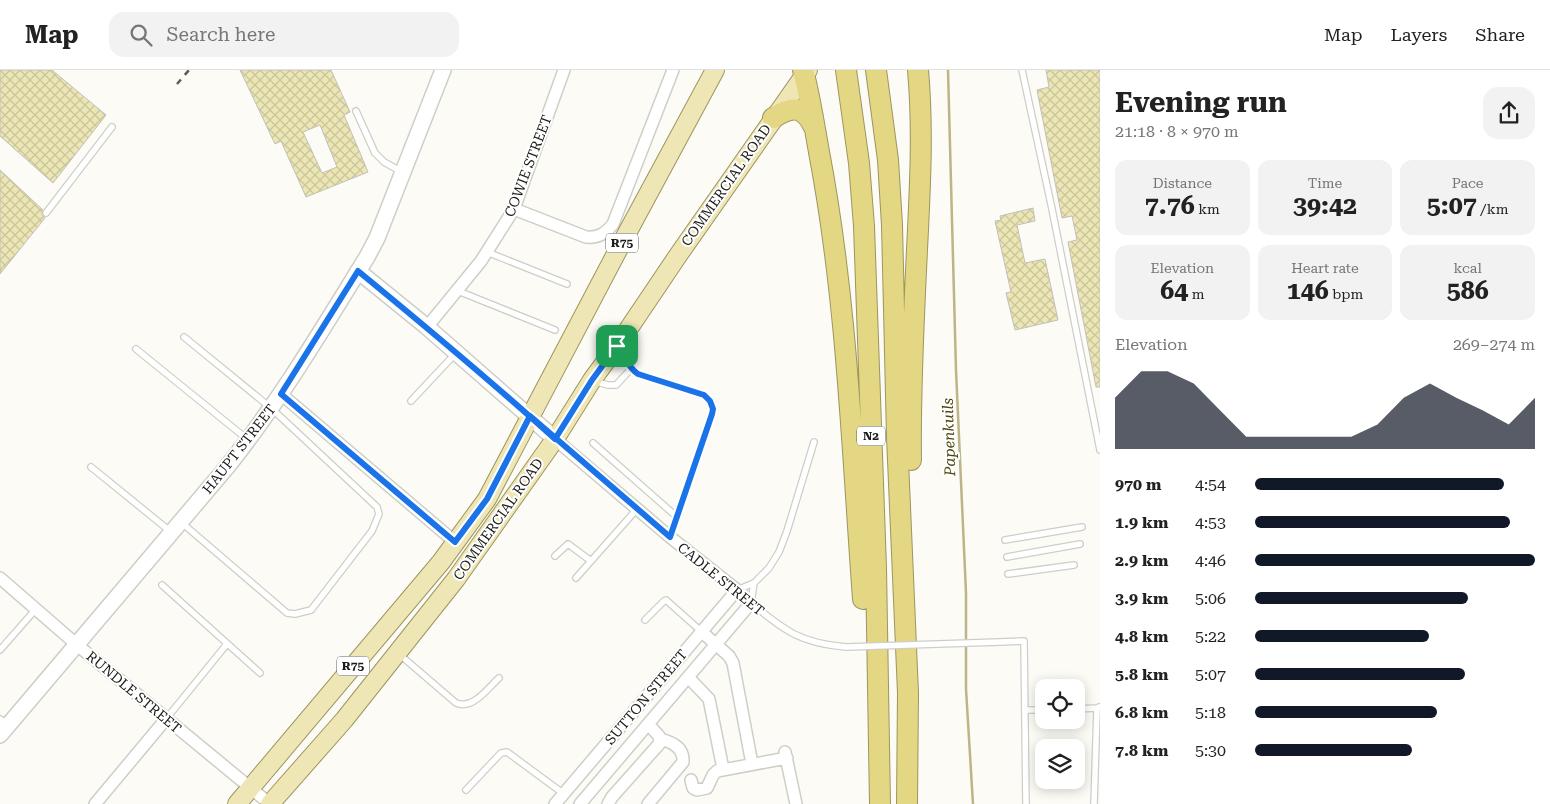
<!DOCTYPE html>
<meta charset="utf-8">
<style>
:root{--surface:#fff;--page:#f2f2f2;--text:#222;--muted:#767676;--line:#e0e0e0;--accent:#111827}
body{margin:0;font-family:"Roboto Serif",serif;background:var(--page);color:var(--text);height:100vh;display:flex;flex-direction:column;font-size:19px;white-space:nowrap}
*{box-sizing:border-box;margin:0}
p{font-size:16px;color:var(--muted)}
.icon{flex:none;width:28px;height:28px;fill:none;stroke:currentColor;stroke-width:2;stroke-linecap:round;stroke-linejoin:round}
.map{position:relative;flex:1;overflow:hidden}
.sheet{display:flex;flex-direction:column;background:var(--surface);width:450px}
.sheet>*{flex:none}
.fabs{position:absolute;left:1035px;top:609px;display:grid;gap:10px}
.fabs a{display:grid;place-items:center;width:50px;height:50px;border-radius:10px;background:var(--surface);box-shadow:0 2px 12px #0003;font-size:25px}
.pin{position:absolute;display:grid;place-items:center;width:42px;height:42px;color:#fff;margin:-21px;border-radius:10px;box-shadow:0 2px 8px #0006}
.round{display:grid;place-items:center;flex:none;width:52px;height:52px;border-radius:15px;background:var(--page)}
.overview{display:flex;align-items:center;justify-content:space-between;height:85px;padding:0 15px}
h1{font-size:28px;font-weight:700;line-height:38px}
.metrics{display:grid;grid-template-columns:repeat(3,1fr);gap:8px;height:85px;padding:5px 15px}
.metrics div{display:grid;align-content:center;border-radius:12px;background:var(--page);text-align:center}
.metrics b{font-size:25px;font-weight:700}
.metrics small{font-size:14px;font-weight:400}
.metrics p{font-size:14px}
.chart{height:140px;padding:10px 15px}
.chart p{display:flex;justify-content:space-between}
.chart svg{width:100%;height:90px;margin-top:5px;fill:var(--accent);opacity:.7}
ul{padding:0 15px;list-style:none;font-size:16px}
li{display:grid;grid-template-columns:80px 60px 1fr;align-items:center;height:38px}
li i{height:12px;border-radius:6px;background:var(--accent)}
header{display:flex;align-items:center;gap:30px;box-sizing:border-box;height:70px;padding:0 25px;background:var(--surface);border-bottom:1px solid var(--line)}
header strong{font-size:24px}
nav{display:flex;gap:28px;margin-inline-start:auto;font-size:18px}
.search{width:350px;height:45px;background:var(--page);display:flex;align-items:center;gap:12px;box-sizing:border-box;padding:0 18px;border-radius:15px;color:var(--muted);font-size:19px}
main{display:flex;flex:1;min-height:0}
.map>svg:first-child{display:block}
</style>
<header>
<strong>Map</strong>
<div class="search"><svg class="icon" aria-label="search" viewBox="0 0 24 24"><circle cx="10" cy="10" r="6"/><path d="M15 15l6 6"/></svg>Search here</div>
<nav><a>Map</a><a>Layers</a><a>Share</a></nav>
</header>
<main>
<div class="map">
<svg width="1100" height="734" viewBox="0 0 1100 734">
<defs>
<pattern id="building-cross-hatch" width="8" height="8" patternUnits="userSpaceOnUse" patternTransform="scale(1.25)"><rect width="8" height="8" fill="#ece6b5"/><path d="M0 0l8 8M0 8l8-8" fill="none" stroke="#cac59b"/></pattern>
</defs>
<rect width="100%" height="100%" fill="#fcfbf6"/>
<g fill="none" stroke-linecap="round" stroke-linejoin="round">
<!-- stream -->
<path stroke="#bcb587" stroke-width="2.5" d="M948 0 956 300 966 523V619L973 734"/>
</g>
<!-- building -->
<path fill="url(#building-cross-hatch)" stroke="#c1c0bb" fill-rule="evenodd" d="M0 0H52L106 45 53 113 0 66Z
M240 0H331L350 42 344 45 368 102 306 127 281 71 275 74ZM320 55 337 97 322 103 303 62Z
M1046 0H1100V317H1096L1068 172 1077 170 1072 146 1062 148 1037 20 1049 17Z
M0 100 43 140 42 144 45 148 0 204Z
M1033 138 1035 151 1017 155 1025 193 1045 189 1058 250 1015 260 1006 223 1011 222 995 151 1001 150 1000 146Z"/>
<g fill="none" stroke-linecap="round" stroke-linejoin="round">
<!-- lane casing -->
<g stroke="#cecec9" stroke-width="8">
<path id="lane" d="M1022 0 1052 139 1100 380
M356 41 375 83 384 92 402 102
M46 143 112 57
M487 182 567 214
M458 221 555 260
M618 278C625 286 628 298 638 304L704 325 711 331 713 339 712 344 670 467
M136 279 247 369
M593 311 608 315H616L631 299
M411 331 455 284
M593 373 677 447
M91 397 171 462
M182 453 287 543 295 544 311 540 372 461 379 444 377 437 271 338 184 267
M1005 470 1082 457
M555 486 568 474 591 491
M1007 487 1080 474
M1008 504 1074 495
M576 508 637 439
M754 513 751 533C785 561 800 573 846 577
M162 515 260 603
M737 520 754 513 769 498 779 482 787 461 814 372
M645 550 664 531 666 530 702 562
M1000 572 1024 571 1026 734
M0 580 36 539
M399 584 456 633C473 640 487 619 499 608
M1076 639 1097 638 1099 637
M1025 640H1044
M0 649 8 655
M166 649 227 574
M466 720 501 683 507 682 564 724
M1094 734 1097 638"/>
</g>
<!-- street casing -->
<g stroke="#cecec9" stroke-width="14">
<path id="street" d="M514 139 586 167C598 168 605 164 613 154L673 0
M427 257 481 191 514 139 564 0
M281 324 455 472
M555 369 670 467 737 520 751 533 580 734
M0 508 76 574 270 734
M702 562 729 586 733 593 752 694
M688 607 709 629 723 699
M785 682 796 734
M691 710 693 718 697 720 707 718 713 705 717 701 787 688
M95 734 166 649
M555 734 737 520
M608 734 612 727 660 673 659 666 648 654
M648 734 683 692C684 678 673 672 660 669"/>
</g>
<!-- secondary casing -->
<g stroke="#cecec9" stroke-width="18">
<path id="secondary" d="M358 201 427 257 555 369
M0 665 227 397C280 331 323 258 367 187L377 168 443 0"/>
</g>
<!-- primary casing -->
<g stroke="#9d955f" stroke-width="20">
<path id="primary" d="M237 734 441 492 487 429 619 178 715 0
M270 734 344 650 456 509 555 369 592 310 617 276 679 184 808 0"/>
</g>
<!-- highway casing -->
<g stroke="#9d955f" stroke-width="22">
<path id="highway" d="M803 0C810 27 814 54 819 82 847 229 852 379 863 529
M846 0 859 93 864 156 876 498 880 734
M876 0 888 90 892 155 897 367 908 623 907 734
M773 48C792 36 803 35 814 57
M911 390C910 327 913 264 916 201 919 134 924 67 918 0"/>
</g>
<!-- lane -->
<use href="#lane" stroke="#fff" stroke-width="5.5"/>
<!-- street -->
<use href="#street" stroke="#fff" stroke-width="11"/>
<!-- secondary -->
<use href="#secondary" stroke="#fff" stroke-width="15"/>
<!-- primary -->
<use href="#primary" stroke="#eee7b5" stroke-width="18"/>
<!-- highway -->
<use href="#highway" stroke="#e3d784" stroke-width="20"/>
<!-- rail -->
<path stroke="#5c5b59" stroke-width="2.5" stroke-dasharray="6 6" stroke-linecap="butt" d="M177 14 189 0"/>
<!-- lane-bridge casing -->
<g stroke="#cecec9" stroke-width="8" stroke-linecap="butt">
<path id="lane-bridge" d="M846 577 1000 572"/>
</g>
<!-- lane-bridge -->
<use href="#lane-bridge" stroke="#fff" stroke-width="5.5"/>
</g>
<g fill="none" stroke-linecap="round" stroke-linejoin="round">
<!-- route casing -->
<g stroke="#fff" stroke-width="10">
<path id="route" d="M617 276 592 310 555 369C491 311 425 256 358 201L281 324 455 472 487 429 530 346 670 467 712 344 713 339 710 331 704 325 638 304C628 298 624 285 617 276"/>
</g>
<!-- route -->
<use href="#route" stroke="#1a73e8" stroke-width="6"/>
</g>
<g text-anchor="middle" stroke-width="4" stroke-linejoin="round" paint-order="stroke">
<!-- shield labels -->
<g fill="#fff" stroke="#5f5f5e" stroke-width="1">
<rect x="606" y="163.5" width="32" height="19" rx="4"/>
<rect x="857" y="356.5" width="28" height="19" rx="4"/>
<rect x="337" y="586.5" width="32" height="19" rx="4"/>
</g>
<g font-size="12" font-weight="bold" fill="#1b1b19">
<text x="622" y="177">R75</text>
<text x="871" y="370">N2</text>
<text x="353" y="600">R75</text>
</g>
<!-- street labels -->
<g font-size="14" fill="#1b1b19" stroke="#fff">
<text transform="translate(528 96) rotate(-69)" y="5">COWIE STREET</text>
<text transform="translate(726 115) rotate(-55)" y="5">COMMERCIAL ROAD</text>
<text transform="translate(239 379) rotate(-52)" y="5">HAUPT STREET</text>
<text transform="translate(498 449) rotate(-55)" y="5">COMMERCIAL ROAD</text>
<text transform="translate(721 509) rotate(39)" y="5">CADLE STREET</text>
<text transform="translate(134 622) rotate(40)" y="5">RUNDLE STREET</text>
<text transform="translate(646 627) rotate(-50)" y="5">SUTTON STREET</text>
</g>
<!-- water labels -->
<g font-size="15" font-style="italic" fill="#4e460c" stroke="#fff">
<text transform="translate(949 367) rotate(-92)" y="5">Papenkuils</text>
</g>
</g>
</svg>
<div class="fabs">
<a><svg class="icon" aria-label="locate" viewBox="0 0 24 24"><circle cx="12" cy="12" r="6"/><path d="M12 2v4M12 18v4M2 12h4M18 12h4"/></svg></a>
<a><svg class="icon" aria-label="layers" viewBox="0 0 24 24"><path d="M12 4l9 5-9 5-9-5zM3 14l9 5 9-5"/></svg></a>
</div>
<div class="pin" style="left:617px;top:276px;background:#1e9e55"><svg class="icon" aria-label="arrive" viewBox="0 0 24 24"><path d="M6 21V4h12l-3 4 3 4H6"/></svg></div>
</div>
<section class="sheet">
<div class="overview"><div><h1>Evening run</h1><p>21:18 · 8 × 970 m</p></div><a class="round"><svg class="icon" aria-label="share" viewBox="0 0 24 24"><path d="M12 15V3M7 8l5-5 5 5M5 13v7h14v-7"/></svg></a></div>
<div class="metrics">
<div><p>Distance</p><b>7.76<small> km</small></b></div>
<div><p>Time</p><b>39:42</b></div>
<div><p>Pace</p><b>5:07<small> /km</small></b></div>
</div>
<div class="metrics">
<div><p>Elevation</p><b>64<small> m</small></b></div>
<div><p>Heart rate</p><b>146<small> bpm</small></b></div>
<div><p>kcal</p><b>586</b></div>
</div>
<div class="chart"><p><span>Elevation</span>269–274 m</p>
<svg viewBox="0 0 160 44" preserveAspectRatio="none"><path d="M0 44V19L10 6L20 6L30 12L40 25L50 38L60 38L70 38L80 38L90 38L100 32L110 19L120 12L130 19L140 25L150 32L160 19V44z"/></svg>
</div>
<ul>
<li><b>970 m</b>4:54<i style="width:89%"></i></li>
<li><b>1.9 km</b>4:53<i style="width:91%"></i></li>
<li><b>2.9 km</b>4:46<i style="width:100%"></i></li>
<li><b>3.9 km</b>5:06<i style="width:76%"></i></li>
<li><b>4.8 km</b>5:22<i style="width:62%"></i></li>
<li><b>5.8 km</b>5:07<i style="width:75%"></i></li>
<li><b>6.8 km</b>5:18<i style="width:65%"></i></li>
<li><b>7.8 km</b>5:30<i style="width:56%"></i></li>
</ul>
</section>
</main>
